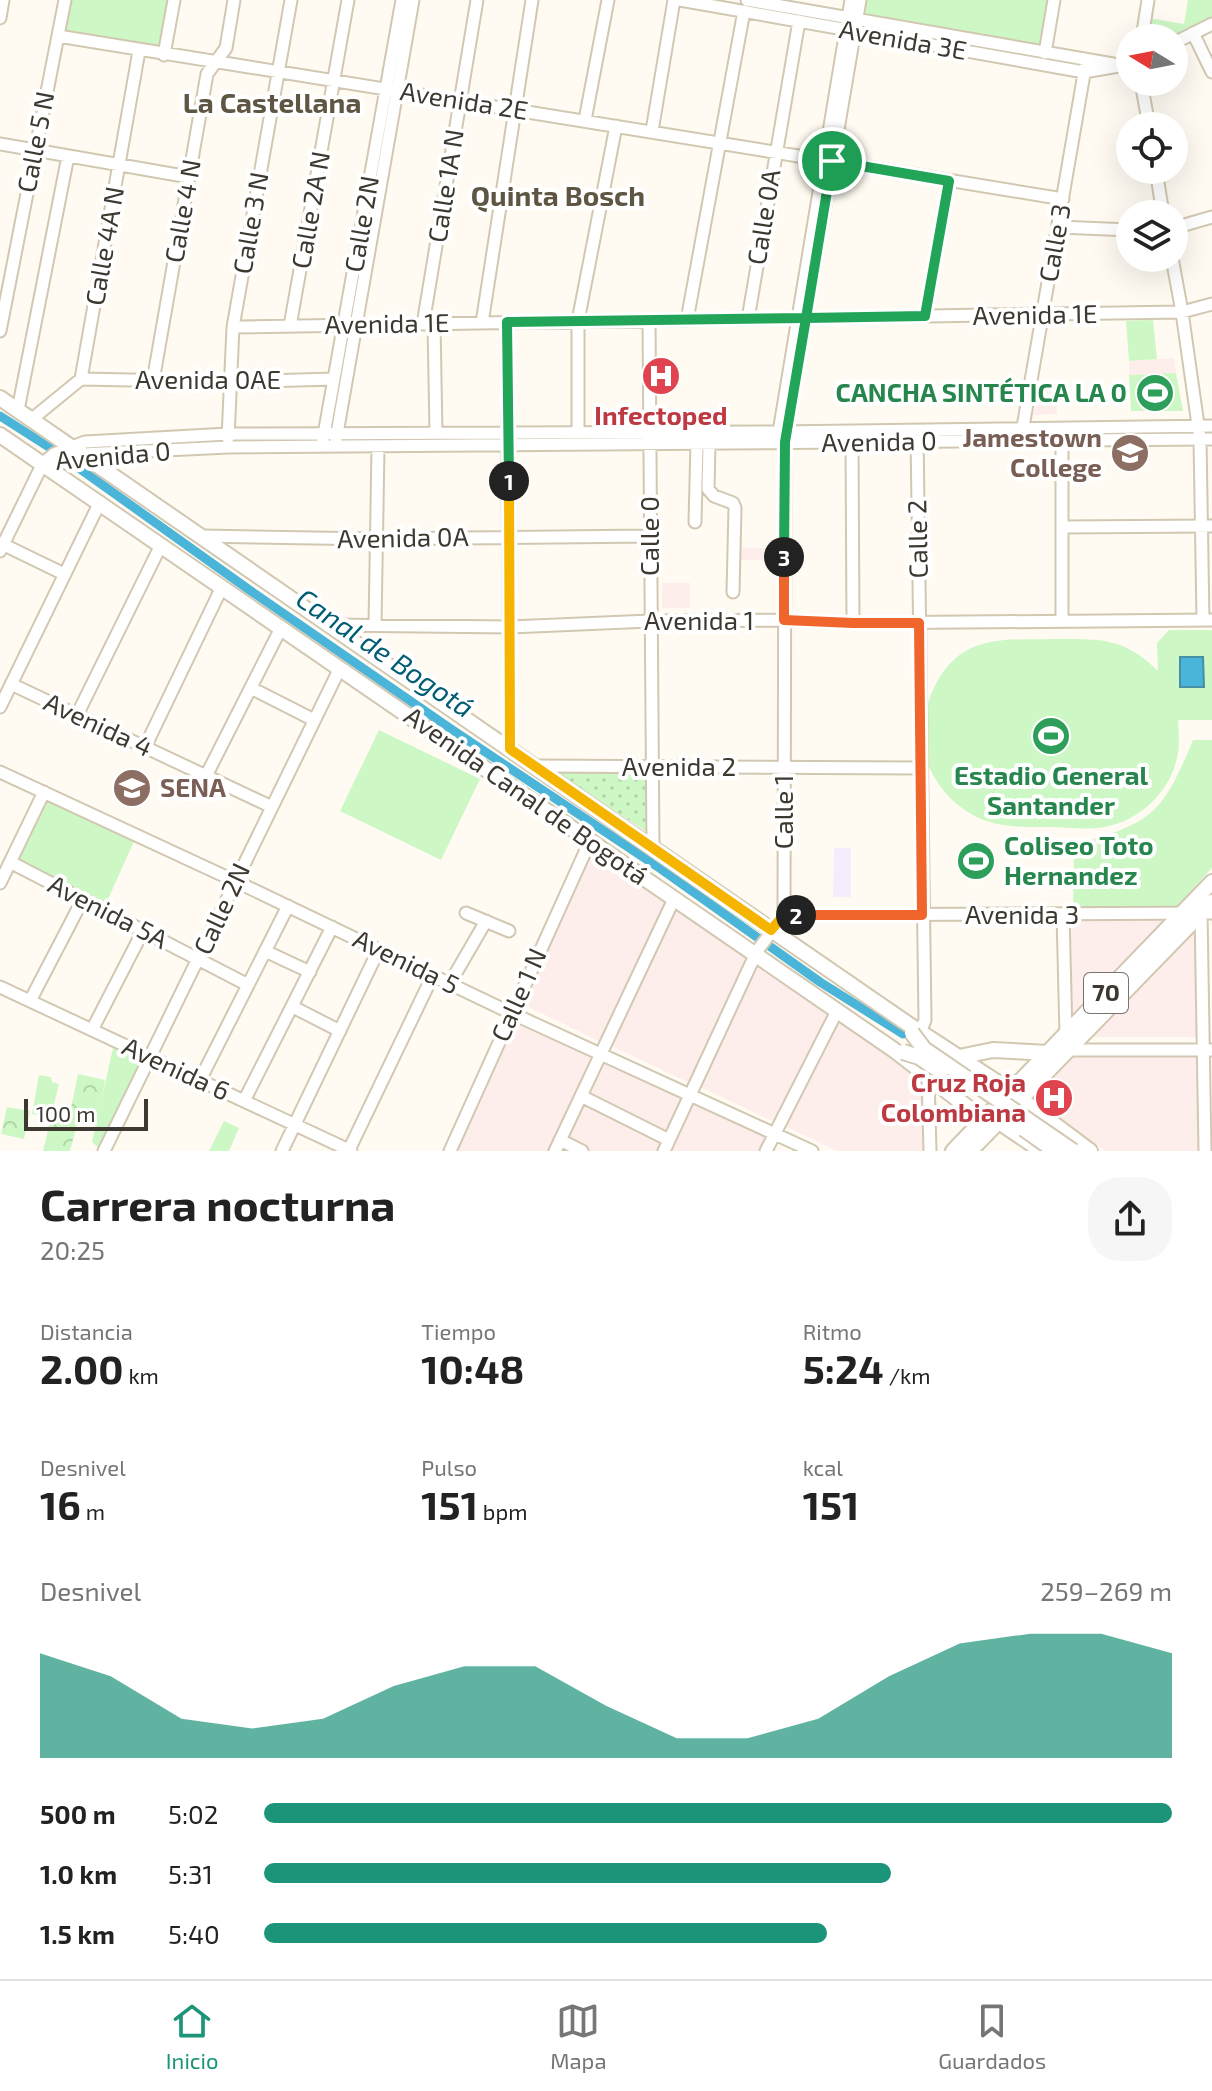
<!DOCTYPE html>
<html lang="es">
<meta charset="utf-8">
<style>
:root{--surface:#fff;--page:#f6f6f6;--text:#222;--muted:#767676;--line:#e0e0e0;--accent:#1c9479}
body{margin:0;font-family:"Exo 2",sans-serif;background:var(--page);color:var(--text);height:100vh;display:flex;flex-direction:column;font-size:30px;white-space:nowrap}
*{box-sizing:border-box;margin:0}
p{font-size:26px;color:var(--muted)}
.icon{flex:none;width:44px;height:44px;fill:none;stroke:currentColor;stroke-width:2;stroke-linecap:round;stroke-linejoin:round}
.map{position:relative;height:1151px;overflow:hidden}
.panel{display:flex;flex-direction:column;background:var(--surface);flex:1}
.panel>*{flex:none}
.needle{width:52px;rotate:280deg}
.buttons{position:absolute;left:1116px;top:24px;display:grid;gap:16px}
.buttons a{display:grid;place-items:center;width:72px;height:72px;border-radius:50%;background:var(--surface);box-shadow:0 8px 32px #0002;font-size:40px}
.scale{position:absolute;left:24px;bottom:20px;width:124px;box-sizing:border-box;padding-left:8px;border:4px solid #3d3930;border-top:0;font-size:22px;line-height:28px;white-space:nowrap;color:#3d3930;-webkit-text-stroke:6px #fff;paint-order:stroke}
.pin{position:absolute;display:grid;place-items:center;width:68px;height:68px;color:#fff;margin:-34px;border:4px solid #fff;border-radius:50%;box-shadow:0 2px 8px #0007}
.km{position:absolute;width:40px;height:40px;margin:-20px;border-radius:50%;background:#222;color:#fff;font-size:22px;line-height:40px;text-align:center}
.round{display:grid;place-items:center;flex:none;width:84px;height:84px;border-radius:32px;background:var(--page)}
.summary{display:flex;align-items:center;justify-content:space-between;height:136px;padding:0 40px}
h1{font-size:44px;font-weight:700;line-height:60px}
.stats{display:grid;grid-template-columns:repeat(3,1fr);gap:12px;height:136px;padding:8px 40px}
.stats div{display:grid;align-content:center}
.stats b{font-size:40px;font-weight:700}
.stats small{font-size:22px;font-weight:400}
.stats p{font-size:22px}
.chart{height:224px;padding:16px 40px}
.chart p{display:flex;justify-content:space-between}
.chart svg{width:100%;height:144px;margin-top:8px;fill:var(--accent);opacity:.7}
ul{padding:0 40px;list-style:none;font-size:26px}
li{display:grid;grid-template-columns:128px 96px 1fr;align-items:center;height:60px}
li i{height:20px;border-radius:10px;background:var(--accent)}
.tab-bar{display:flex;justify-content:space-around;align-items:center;height:112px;border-top:2px solid var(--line);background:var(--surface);font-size:22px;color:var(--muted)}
.tab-bar a{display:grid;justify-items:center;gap:4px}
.tab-bar .on{color:var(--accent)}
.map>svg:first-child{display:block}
</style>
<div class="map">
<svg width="1212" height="1151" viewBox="0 0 1212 1151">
<defs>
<pattern id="forest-crowns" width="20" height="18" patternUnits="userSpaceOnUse" patternTransform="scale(2)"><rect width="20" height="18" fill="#cdf7c4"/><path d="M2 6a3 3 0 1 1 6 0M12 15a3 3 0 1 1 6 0" fill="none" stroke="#b1d4a9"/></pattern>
<pattern id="garden-dots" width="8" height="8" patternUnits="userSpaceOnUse" patternTransform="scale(2)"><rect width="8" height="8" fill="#cdf7c4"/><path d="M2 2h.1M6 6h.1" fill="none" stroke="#b1d4a9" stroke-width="1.8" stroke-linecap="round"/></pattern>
</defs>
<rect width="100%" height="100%" fill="#fffbf2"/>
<!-- commercial -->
<path fill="#fdedeb" d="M1174 358 1176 373 1129 375V361Z
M1037 387H1056L1057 414 1034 415Z
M736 548H774V560H736Z
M662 583H690V608H662Z
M589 847 669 902 601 1042 518 1002Z
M675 906 749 959 692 1084 607 1044Z
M1071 917H1168L1072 1018Z
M1196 922 1199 1037H1083Z
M755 963 831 1014 777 1123 698 1086Z
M515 1015 596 1053 549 1151H454Z
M839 1020 913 1065 924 1086 927 1151H837L783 1125Z
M1198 1044 1200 1151H1106L1028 1101 1077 1045Z
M602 1056 688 1094 662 1151H557Z
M691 1097 772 1135 764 1151H667Z"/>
<!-- medical -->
<path fill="#f5edfe" d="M834 848H851V897H833Z"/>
<!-- green -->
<path fill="#cdf7c4" d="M69 0H172L163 47 63 29Z
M865 0H1050L1041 51 862 18Z
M1188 0H1212V18L1174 38H1144L1148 18 1184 24Z
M1153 320 1157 359 1129 361 1126 321Z
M1176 373 1183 411H1131L1129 375Z
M1169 630H1212V720H1178C1179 734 1180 749 1176 762 1167 794 1140 819 1109 826 1090 831 1067 827 1048 827 1017 827 988 828 962 808 945 796 929 774 925 754 919 718 932 672 964 652 991 636 1023 640 1053 639 1098 639 1123 636 1158 671L1157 643Z
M379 730 480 779 441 860 340 811Z
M1193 740H1212V868L1175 908H1073L1074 845C1152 823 1162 815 1193 740Z
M47 794 135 839 105 906 14 861Z
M113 1048 140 1061 100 1149 92 1142Z
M39 1075 51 1077 52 1082 59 1084 51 1116 32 1114Z
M224 1121 239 1128 229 1151H209Z"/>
<!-- forest -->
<path fill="url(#forest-crowns)" d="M78 1074 105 1080 97 1124 78 1120 70 1151H43L52 1114 69 1118Z
M7 1107 30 1111 24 1139 1 1134Z"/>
<!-- garden -->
<path fill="url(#garden-dots)" d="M549 767 648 768 647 832Z"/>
<!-- water -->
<path fill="#4ab5d8" stroke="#4690a6" stroke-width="2" d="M1180 657H1203L1204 687H1180Z"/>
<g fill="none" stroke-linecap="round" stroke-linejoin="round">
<!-- canal -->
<path stroke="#4ab5d8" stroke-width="9" d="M0 416 55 451 248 589 451 729 661 869 820 982 903 1034"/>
<!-- minor casing -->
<g stroke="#d2c8b2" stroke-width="15">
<path id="minor" d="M680 0 1084 72 1130 64
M747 0 1113 64
M0 18 3 0
M1193 33 1212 72
M58 36 823 160
M1142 38 1148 0
M1174 43 1212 24
M1045 53 1054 0
M164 55 174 0
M1141 82 1149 126
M585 120 608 0
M652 131 674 0
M0 144 189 177
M832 161 1063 199
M1156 170 1163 214
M1058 227 1130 230
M1174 228 1212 217
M1172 258 1182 312 1200 439 1203 620
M925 316 949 181
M748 319 799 21
M649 320 653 848
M687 320 744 11
M507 322 510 749
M482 323 532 0
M423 324 477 0
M434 324 436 433
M290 326 348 0
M233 327 1182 312 1212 304
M0 331 65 0
M81 379 229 382 334 379
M153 381 207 74 226 48 234 0
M18 410 68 156
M32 419 81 379 139 51
M1023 427 1085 68
M578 432V321L616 126
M917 434 925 1020 920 1033
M1062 434V621
M228 438 233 327 291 0
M783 438 779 432 851 0
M336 439 413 0
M323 440 402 0
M852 442 853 623
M709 444 708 489 714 496 733 503 735 508 733 592
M55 459 83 454 228 447 1212 439
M695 522 697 443
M1062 527 1212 526
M203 536 376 539 650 536
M0 543 64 574
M0 551 43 463 54 454 85 442 228 434 779 432 1212 426
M330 625 510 627 650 621 784 620 853 623 1212 620
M375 625 378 448
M11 684 272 807
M251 688 314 720
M0 707 100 502
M77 715 161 545
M145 747 222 587
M534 766 920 768
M0 772 235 881 511 1013 812 1151
M206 776 281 628
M10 862 248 985
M0 883 44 792
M1201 912 1205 1151
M466 913 509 931
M1063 914 1066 1035
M784 915 1212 913
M265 951 310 972
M450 983 486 921
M0 987 351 1151
M30 1001 83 899
M293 1007 340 1031
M92 1030 143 931
M1070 1050H1212
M928 1076 930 1151
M200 1080 288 906
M581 1096 669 1140
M244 1101 332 927
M560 1140 582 1151
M349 1150 433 975
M104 1151 340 668
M282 1151 379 949
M450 1151 590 841
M555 1151 674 899
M664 1151 757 951 784 915 785 442 860 0
M766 1151 837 1011"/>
</g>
<!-- major casing -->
<g stroke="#d2c8b2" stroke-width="18">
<path id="major" d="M0 398 905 1022 1012 1092
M0 435 894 1050 984 1120
M959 1057 993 1050 1049 1053
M1022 1100 1090 1151
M999 1122 1042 1151
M953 1151 1212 882
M970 1151 1212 902"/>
</g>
<!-- minor -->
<use href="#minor" stroke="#fff" stroke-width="11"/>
<!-- major -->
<use href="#major" stroke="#fff" stroke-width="14"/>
<!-- major-bridge casing -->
<g stroke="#d2c8b2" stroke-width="18" stroke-linecap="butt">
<path id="major-bridge" d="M912 1033 924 1049 1073 1151
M903 1052 919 1057 941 1072
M1024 1129 1055 1151"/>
</g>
<!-- major-bridge -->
<use href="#major-bridge" stroke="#fff" stroke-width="14"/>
</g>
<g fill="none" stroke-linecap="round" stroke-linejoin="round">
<!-- split-1 casing -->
<g stroke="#fff" stroke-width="16">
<path id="split-1" d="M509 481 507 322 806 318 832 161"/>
</g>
<!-- split-2 casing -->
<g stroke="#fff" stroke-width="16">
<path id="split-2" d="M509 481 510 749 771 930 784 915H796"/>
</g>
<!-- split-3 casing -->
<g stroke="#fff" stroke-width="16">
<path id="split-3" d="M784 557V620L853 623H919L922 915H796"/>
</g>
<!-- split-4 casing -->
<g stroke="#fff" stroke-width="16">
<path id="split-4" d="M784 557 785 442 806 318 925 316 949 181 832 161"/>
</g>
<!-- split-1 -->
<use href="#split-1" stroke="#22a559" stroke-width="10"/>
<!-- split-2 -->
<use href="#split-2" stroke="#f5b400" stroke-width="10"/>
<!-- split-3 -->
<use href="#split-3" stroke="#f0652b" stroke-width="10"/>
<!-- split-4 -->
<use href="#split-4" stroke="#22a559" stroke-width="10"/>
</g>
<!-- icons -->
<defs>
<g id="hospital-disc" transform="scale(2)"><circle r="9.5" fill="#e0444e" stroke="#fff"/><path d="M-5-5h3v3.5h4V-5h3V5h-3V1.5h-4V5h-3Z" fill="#fff"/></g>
<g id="stadium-disc" transform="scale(2)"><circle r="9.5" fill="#2e9e5b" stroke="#fff"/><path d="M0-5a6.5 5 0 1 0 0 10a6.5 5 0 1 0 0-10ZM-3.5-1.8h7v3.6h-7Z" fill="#fff"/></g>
<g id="university-disc" transform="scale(2)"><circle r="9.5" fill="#8d6e63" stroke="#fff"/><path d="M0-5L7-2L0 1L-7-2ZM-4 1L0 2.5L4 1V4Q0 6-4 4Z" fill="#fff"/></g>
</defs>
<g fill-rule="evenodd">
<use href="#hospital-disc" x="661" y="376"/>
<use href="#stadium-disc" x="1155" y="393"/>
<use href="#university-disc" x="1130" y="453"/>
<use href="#stadium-disc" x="1051" y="736"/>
<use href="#university-disc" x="132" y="788"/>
<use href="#stadium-disc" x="976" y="861"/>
<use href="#hospital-disc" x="1054" y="1098"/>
</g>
<g text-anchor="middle" stroke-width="8" stroke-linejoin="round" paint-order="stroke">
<!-- shield labels -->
<rect fill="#fff" stroke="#77746e" stroke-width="2" x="1084" y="973" width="44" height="40" rx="6"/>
<g font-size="24" font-weight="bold" fill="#3d3930">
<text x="1106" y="1001">70</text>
</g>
<!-- street labels -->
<g font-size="26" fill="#3d3930" stroke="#fff">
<text transform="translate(903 40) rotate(10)" y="9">Avenida 3E</text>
<text transform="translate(464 101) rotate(9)" y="9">Avenida 2E</text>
<text transform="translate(36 142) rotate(-79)" y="9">Calle 5 N</text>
<text transform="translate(446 186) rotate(-81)" y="9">Calle 1A N</text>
<text transform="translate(311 210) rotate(-80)" y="9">Calle 2A N</text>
<text transform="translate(183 211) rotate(-80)" y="9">Calle 4 N</text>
<text transform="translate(764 217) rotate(-81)" y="9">Calle 0A</text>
<text transform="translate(251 223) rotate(-80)" y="9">Calle 3 N</text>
<text transform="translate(362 224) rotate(-80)" y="9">Calle 2N</text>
<text transform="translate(1055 243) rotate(-80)" y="9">Calle 3</text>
<text transform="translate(105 246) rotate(-80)" y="9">Calle 4A N</text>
<text transform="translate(1035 315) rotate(-1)" y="9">Avenida 1E</text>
<text transform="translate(387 324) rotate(-1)" y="9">Avenida 1E</text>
<text x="208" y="389">Avenida 0AE</text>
<text transform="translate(879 442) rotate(-1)" y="9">Avenida 0</text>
<text transform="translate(113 456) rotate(-5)" y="9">Avenida 0</text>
<text transform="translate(650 536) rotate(-90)" y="9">Calle 0</text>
<text transform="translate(403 538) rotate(-1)" y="9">Avenida 0A</text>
<text transform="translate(918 539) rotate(-91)" y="9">Calle 2</text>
<text x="699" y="630">Avenida 1</text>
<text transform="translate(98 725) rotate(25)" y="9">Avenida 4</text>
<text x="679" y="776">Avenida 2</text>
<text transform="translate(526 796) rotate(35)" y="9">Avenida Canal de Bogotá</text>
<text transform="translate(784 812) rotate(-90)" y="9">Calle 1</text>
<text transform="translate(222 909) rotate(-65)" y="9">Calle 2N</text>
<text transform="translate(108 912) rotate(27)" y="9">Avenida 5A</text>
<text x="1022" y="924">Avenida 3</text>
<text transform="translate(406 962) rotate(26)" y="9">Avenida 5</text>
<text transform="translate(519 995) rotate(-66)" y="9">Calle 1 N</text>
<text transform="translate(176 1069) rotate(25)" y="9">Avenida 6</text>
</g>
<!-- leisure labels -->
<g font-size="26" font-weight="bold" fill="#27864d" stroke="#fff" text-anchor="end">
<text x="1127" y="402">CANCHA SINTÉTICA LA 0</text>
<text x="1051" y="785" text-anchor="middle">Estadio General<tspan x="1051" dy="30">Santander</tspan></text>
<text x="1004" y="855" text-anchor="start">Coliseo Toto<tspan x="1004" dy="30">Hernandez</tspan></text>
</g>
<!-- health labels -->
<g font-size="26" font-weight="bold" fill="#be3a42" stroke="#fff">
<text x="661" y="425">Infectoped</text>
<text x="1026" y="1092" text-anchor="end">Cruz Roja<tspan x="1026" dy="30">Colombiana</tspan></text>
</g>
<!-- education labels -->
<g font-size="26" font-weight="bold" fill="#785e54" stroke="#fff" text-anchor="end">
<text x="1102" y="447">Jamestown<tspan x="1102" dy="30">College</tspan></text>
<text x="160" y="797" text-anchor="start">SENA</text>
</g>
<!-- neighbourhood labels -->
<g font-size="28" font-weight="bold" fill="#5e5643" stroke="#fff">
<text x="272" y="113">La Castellana</text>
<text x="558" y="206">Quinta Bosch</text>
</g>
<!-- water labels -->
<g font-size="28" font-style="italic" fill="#005d74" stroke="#fff">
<text transform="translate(385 653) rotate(34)" y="10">Canal de Bogotá</text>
</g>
</g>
</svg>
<div class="buttons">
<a><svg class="needle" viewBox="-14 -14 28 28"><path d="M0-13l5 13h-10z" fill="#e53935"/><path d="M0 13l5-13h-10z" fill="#767676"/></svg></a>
<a><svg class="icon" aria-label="locate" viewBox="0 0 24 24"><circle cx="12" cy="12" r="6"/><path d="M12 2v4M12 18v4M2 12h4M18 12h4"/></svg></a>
<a><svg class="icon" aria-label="layers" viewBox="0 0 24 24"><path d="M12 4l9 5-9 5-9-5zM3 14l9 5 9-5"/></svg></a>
</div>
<div class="scale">100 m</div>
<div class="pin" style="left:832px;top:161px;background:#1e9e55"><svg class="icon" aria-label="arrive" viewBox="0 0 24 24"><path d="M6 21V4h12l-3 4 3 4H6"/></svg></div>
<b class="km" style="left:509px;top:481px">1</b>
<b class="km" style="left:796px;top:915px">2</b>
<b class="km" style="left:784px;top:557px">3</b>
</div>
<section class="panel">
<div class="summary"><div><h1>Carrera nocturna</h1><p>20:25</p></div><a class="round"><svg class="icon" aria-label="share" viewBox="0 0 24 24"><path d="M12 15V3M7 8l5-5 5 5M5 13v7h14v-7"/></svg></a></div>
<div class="stats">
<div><p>Distancia</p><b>2.00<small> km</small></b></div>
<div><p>Tiempo</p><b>10:48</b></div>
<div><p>Ritmo</p><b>5:24<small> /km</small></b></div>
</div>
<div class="stats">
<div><p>Desnivel</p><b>16<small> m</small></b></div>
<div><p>Pulso</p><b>151<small> bpm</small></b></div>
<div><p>kcal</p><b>151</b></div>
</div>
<div class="chart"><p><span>Desnivel</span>259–269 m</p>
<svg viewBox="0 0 160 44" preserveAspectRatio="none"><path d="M0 44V12L10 19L20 32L30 35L40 32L50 22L60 16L70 16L80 28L90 38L100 38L110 32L120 19L130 9L140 6L150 6L160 12V44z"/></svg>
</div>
<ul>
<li><b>500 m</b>5:02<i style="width:100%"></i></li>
<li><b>1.0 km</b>5:31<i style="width:69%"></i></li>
<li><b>1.5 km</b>5:40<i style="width:62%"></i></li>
</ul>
</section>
<nav class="tab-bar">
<a class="on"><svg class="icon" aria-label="home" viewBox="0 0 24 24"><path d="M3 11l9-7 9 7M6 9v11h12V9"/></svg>Inicio</a>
<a><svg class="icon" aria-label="map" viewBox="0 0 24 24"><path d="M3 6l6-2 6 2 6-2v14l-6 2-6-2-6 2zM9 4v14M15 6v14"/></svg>Mapa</a>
<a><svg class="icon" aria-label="saved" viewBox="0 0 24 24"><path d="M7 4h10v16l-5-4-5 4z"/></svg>Guardados</a>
</nav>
